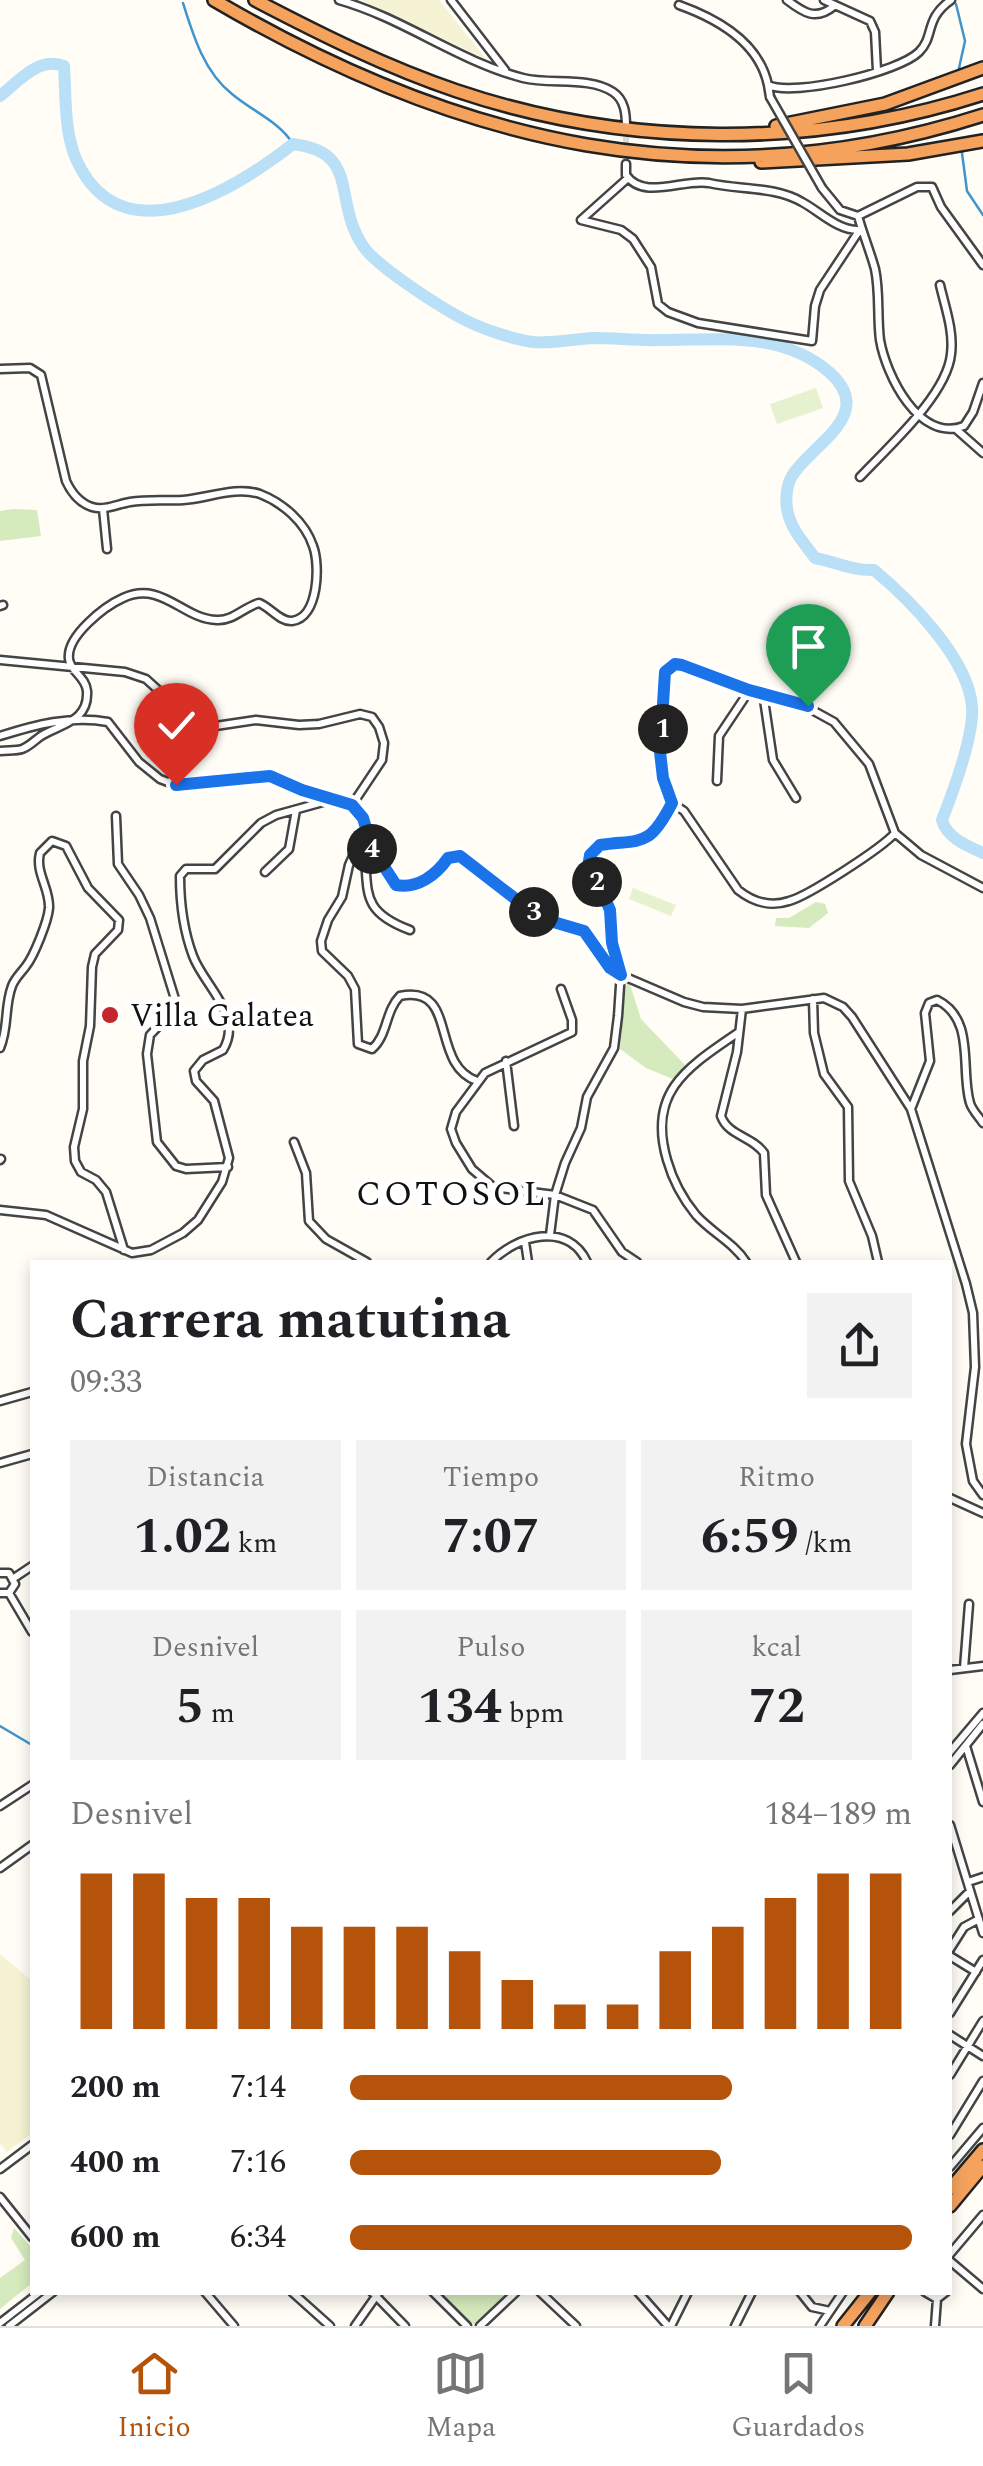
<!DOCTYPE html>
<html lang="es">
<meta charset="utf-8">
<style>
:root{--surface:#fff;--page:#f2f2f2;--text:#202124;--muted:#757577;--line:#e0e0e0;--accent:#b45309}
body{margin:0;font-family:Spectral,serif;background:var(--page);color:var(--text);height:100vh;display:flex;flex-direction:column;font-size:38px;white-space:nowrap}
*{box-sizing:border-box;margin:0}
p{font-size:32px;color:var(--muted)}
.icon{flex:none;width:55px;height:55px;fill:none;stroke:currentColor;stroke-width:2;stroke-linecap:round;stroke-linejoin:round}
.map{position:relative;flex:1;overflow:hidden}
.drawer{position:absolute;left:30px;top:1260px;width:922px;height:1035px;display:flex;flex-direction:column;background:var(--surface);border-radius:0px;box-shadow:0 5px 15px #0003}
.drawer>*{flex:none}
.pin{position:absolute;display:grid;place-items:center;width:85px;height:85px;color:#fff;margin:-102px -42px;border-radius:50% 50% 50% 0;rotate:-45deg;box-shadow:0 0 10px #0007}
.pin .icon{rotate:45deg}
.km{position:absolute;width:50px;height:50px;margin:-25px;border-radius:50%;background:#222;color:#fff;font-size:28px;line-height:50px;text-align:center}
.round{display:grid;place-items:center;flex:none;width:105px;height:105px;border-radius:0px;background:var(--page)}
.overview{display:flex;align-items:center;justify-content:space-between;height:170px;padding:0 40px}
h1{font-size:55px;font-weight:700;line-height:75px}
.figures{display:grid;grid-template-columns:repeat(3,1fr);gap:15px;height:170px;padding:10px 40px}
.figures div{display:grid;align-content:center;border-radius:0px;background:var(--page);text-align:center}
.figures b{font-size:50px;font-weight:700}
.figures small{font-size:28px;font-weight:400}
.figures p{font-size:28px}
.chart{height:280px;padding:20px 40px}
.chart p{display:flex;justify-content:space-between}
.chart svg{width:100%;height:180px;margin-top:10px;stroke:var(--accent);stroke-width:6}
ul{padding:0 40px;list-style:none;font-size:32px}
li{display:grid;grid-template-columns:160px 120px 1fr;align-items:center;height:75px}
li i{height:25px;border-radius:12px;background:var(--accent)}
.tabs{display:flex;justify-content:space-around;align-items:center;height:140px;border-top:2px solid var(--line);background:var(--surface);font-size:28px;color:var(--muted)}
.tabs a{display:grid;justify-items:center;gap:5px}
.tabs .on{color:var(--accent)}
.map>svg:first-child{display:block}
</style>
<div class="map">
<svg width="983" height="2326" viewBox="0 0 983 2326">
<rect width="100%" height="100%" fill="#fffdf5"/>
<!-- farmland -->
<path fill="#f6f3d4" d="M361 0H439L486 59 420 28Z
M0 1954 32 1981V2133L7 2152 0 2144Z"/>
<!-- green -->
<path fill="#d5ebbd" d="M13 509 37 510 41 536 0 541V511Z
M816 902 825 904 828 913 809 928 775 926 776 918H789Z
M629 981 641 1019 686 1066 673 1079 646 1068 620 1049 625 987Z
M14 2228 32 2248V2283L0 2309V2278L25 2260 11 2238Z
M440 2293H511L474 2325Z"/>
<!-- pitch -->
<path fill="#e6f2cf" d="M816 388 823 408 777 424 770 404Z
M633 888 676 905 671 916 629 899Z"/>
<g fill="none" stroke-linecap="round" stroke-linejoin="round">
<!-- stream -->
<path stroke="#3f96cf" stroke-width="2.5" d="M183 3C193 35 204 72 232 94 252 111 280 122 293 144
M956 4 965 41 959 68
M962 153 967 191 983 215
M0 1726 32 1745"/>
<!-- river -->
<path stroke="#b9e0f7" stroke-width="12" d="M0 96C19 81 39 56 64 66 66 96 64 131 76 159 121 260 234 190 293 144 361 152 332 200 363 246 377 267 443 309 467 321 485 330 513 339 533 342 552 344 574 339 593 338 616 338 639 341 662 340 719 340 782 331 829 372 878 415 811 444 792 476 786 486 785 502 788 513 792 531 805 544 815 558 837 562 852 571 874 570 909 599 969 659 972 707 974 736 953 792 942 820 947 838 967 846 983 853"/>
<!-- street-tunnel -->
<path stroke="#dbdad3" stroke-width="6" stroke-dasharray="6 3" stroke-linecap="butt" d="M626 128V164"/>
<!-- street casing -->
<g stroke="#444" stroke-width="11">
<path id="street" d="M339 0C403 18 458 61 523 78 550 85 589 76 613 92 625 100 626 114 626 127
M451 0 505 70
M787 0C804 13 816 21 834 6
M824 0 870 21 875 32 877 71
M679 5C718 19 759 42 768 85
M770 97 768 85C794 97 899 72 919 52 935 36 924 19 951 0
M626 164V175C644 201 684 178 709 183 739 190 775 186 802 202 819 211 837 230 858 230
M628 178 581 220 621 230 633 239 651 267 658 304 668 312 698 323 812 341 815 306 820 290 861 228
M822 188 840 210 858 216 917 187H932L941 207 983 265
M858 216C863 234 870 251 875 269 880 292 877 317 880 340 886 375 919 443 964 426L973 412 983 383
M0 369 30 368 41 375 66 481C71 492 80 503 92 507 104 511 118 504 130 502 148 499 165 501 183 500 209 498 235 486 260 494 283 503 305 522 313 546 320 564 319 618 292 621 280 622 270 607 259 603 244 607 233 621 217 620 182 619 162 580 123 598 105 606 66 636 69 659 70 671 86 677 87 691 89 722 60 724 41 736 35 740 30 746 22 749 16 751 7 750 0 751
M957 430 983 453
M860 477C888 447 947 395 951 354 954 331 945 307 940 285
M103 509 107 549
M0 606 3 605
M0 660 125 672 146 679 191 720 209 727 256 720 299 725 319 724 360 714 372 717 379 727 384 743 382 760 352 805
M763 693 773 760 796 798
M0 736C35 725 71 715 108 722L139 762 160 779 176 785 270 776 302 790 352 805 363 818 372 848 397 885C424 890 434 868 454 856L467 859 540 918 584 931 614 972 684 1002 703 1007 742 1009 824 998 843 1007 852 1017 911 1109 966 1284 973 1313 975 1367 966 1444 973 1481 983 1495
M717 781 719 736 749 691
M672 803 684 811 738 890C753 902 771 907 789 901 808 896 882 848 895 833
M116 816 118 864 139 895 150 918 175 999 173 1011 150 1035 147 1054 157 1142 176 1166 186 1169 228 1167
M365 829 349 865 342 897 328 920 321 941 322 951 348 976 355 989 358 1044 372 1049C388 1035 385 1011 400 996 459 984 429 1064 477 1081
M895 833 921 855 983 888
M362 839C372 887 354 909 410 930
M265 872 289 849 296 810
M561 989 572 1020V1032L485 1073 456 1112 451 1129 456 1143 472 1169 493 1187 555 1195 593 1210 622 1252 637 1262
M813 999 814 1033 824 1074 848 1107 849 1181 872 1236 878 1262
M742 1009 737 1052 721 1116C728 1136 752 1136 764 1153L766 1195 796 1262
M739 1032C688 1067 647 1091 667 1160 673 1181 682 1198 696 1215 711 1232 734 1243 746 1262
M0 1048C9 1027 4 1007 12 986 15 978 21 973 26 966 34 956 48 921 49 908 50 888 35 873 40 853L52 841 66 846 88 888 119 920 118 930 95 954 92 967 90 1026 83 1061V1109L74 1147 75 1161 81 1172 96 1180 106 1192 124 1250
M506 1061 514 1126
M911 1109 930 1061 925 1013 929 1003 937 1000C976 1019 960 1070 970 1103 972 1110 979 1117 983 1123
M294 1142 306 1173 309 1221 326 1239 367 1262
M0 1160 1 1159
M0 1210 46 1215 132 1253 151 1250 183 1233 198 1220 222 1182 229 1158 214 1101 196 1081 194 1071 203 1060 223 1050C244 1015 204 986 193 956 184 932 180 902 180 876L186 869H215L261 823 276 815 330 800
M550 1235 555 1195 565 1163 581 1128 587 1097 614 1048 618 1016 621 971 612 943V919L589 861 599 845C642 839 648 849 672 803L662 775 660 752 665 672 675 664 682 665 749 691 794 700 834 722 869 764 895 833
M525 1242 528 1262
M491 1262C517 1235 568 1221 587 1262
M0 1401 32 1392
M0 1463 32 1454
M950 1498 983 1513
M0 1573H9L15 1584 9 1593H0
M14 1578 32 1566
M9 1593 32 1632
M964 1668 969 1604
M950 1670 983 1666
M966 1746 983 1802
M950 1752 983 1713
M950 1765 983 1724
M0 1806 32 1785
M950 1825 983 1933
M0 1868 32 1845
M968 1882 983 1877
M950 1911 970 1891
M950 1949 964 1927 979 1919
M950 1956 976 1972
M950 2013 983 1960
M950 2035 983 2056
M950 2075 983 2021
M950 2135 983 2081
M950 2167 983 2128
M0 2169 32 2145
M0 2197 32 2237
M950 2254 983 2215
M950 2261 983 2289
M205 2292 234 2326
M292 2292 330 2326
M372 2292 405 2326
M433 2292 467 2326
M540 2292 576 2326
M638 2292 668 2326
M800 2292 812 2307 830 2311
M925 2292 937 2299 946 2292
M0 2323 40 2292
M9 2326 53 2292
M355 2326 379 2292
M480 2326 516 2292
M671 2326 688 2292
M735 2326 752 2292
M820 2326 843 2292
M935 2326 937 2299"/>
</g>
<!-- highway casing -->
<g stroke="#222" stroke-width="16">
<path id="highway" d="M214 0C459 144 706 204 983 115
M255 0C320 34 386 67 457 91 626 148 813 149 983 94
M776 126 885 104 983 68
M761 162 908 154 983 141
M950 2189 983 2150
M950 2206 983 2166
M843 2326 870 2292
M865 2326 888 2292"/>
</g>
<!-- street -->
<use href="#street" stroke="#fff" stroke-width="6"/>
<!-- highway -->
<use href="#highway" stroke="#f5a25d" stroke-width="11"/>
<!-- street-bridge casing -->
<g stroke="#444" stroke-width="11" stroke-linecap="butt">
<path id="street-bridge" d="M770 97 822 188"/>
</g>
<!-- street-bridge -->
<use href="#street-bridge" stroke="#fff" stroke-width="6"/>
</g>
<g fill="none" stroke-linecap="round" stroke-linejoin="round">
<!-- route casing -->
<g stroke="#fff" stroke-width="20">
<path id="route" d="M176 785 270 776 302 790 352 805 363 818 372 848 396 885C418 889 436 875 448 858L460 856 540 918 584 931 610 968 621 975 612 943 610 910 589 861 590 855 600 845C642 839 649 848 672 803L663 778 660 752 665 672 675 664 682 665 749 690 808 706"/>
</g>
<!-- route -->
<use href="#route" stroke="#1a73e8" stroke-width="12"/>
</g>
<!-- markers -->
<circle fill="#c4262e" stroke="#fff" stroke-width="4" cx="110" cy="1015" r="10"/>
<g text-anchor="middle" stroke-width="10" stroke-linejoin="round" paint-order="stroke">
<!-- poi labels -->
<g font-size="32" fill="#111" stroke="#fff" text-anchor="start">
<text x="130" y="1026">Villa Galatea</text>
</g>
<!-- neighbourhood labels -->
<g font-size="35" letter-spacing="2.5" fill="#111" stroke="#fff">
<text x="452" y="1205">COTOSOL</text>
</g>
</g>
</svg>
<div class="pin" style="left:808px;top:706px;background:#1e9e55"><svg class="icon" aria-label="arrive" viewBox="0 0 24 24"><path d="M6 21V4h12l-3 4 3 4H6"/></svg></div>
<div class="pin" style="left:176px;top:785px;background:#d93025"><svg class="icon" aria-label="check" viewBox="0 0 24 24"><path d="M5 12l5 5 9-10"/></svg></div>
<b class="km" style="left:663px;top:729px">1</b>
<b class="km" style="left:597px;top:882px">2</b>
<b class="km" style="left:534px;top:912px">3</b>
<b class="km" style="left:372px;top:849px">4</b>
<section class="drawer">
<div class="overview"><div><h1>Carrera matutina</h1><p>09:33</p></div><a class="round"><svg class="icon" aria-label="share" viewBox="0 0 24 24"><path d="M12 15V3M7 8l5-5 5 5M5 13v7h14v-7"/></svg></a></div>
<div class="figures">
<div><p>Distancia</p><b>1.02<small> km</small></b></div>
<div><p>Tiempo</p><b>7:07</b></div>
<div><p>Ritmo</p><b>6:59<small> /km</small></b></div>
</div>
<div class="figures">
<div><p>Desnivel</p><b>5<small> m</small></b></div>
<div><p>Pulso</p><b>134<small> bpm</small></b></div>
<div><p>kcal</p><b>72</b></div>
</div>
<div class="chart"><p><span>Desnivel</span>184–189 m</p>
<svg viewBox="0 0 160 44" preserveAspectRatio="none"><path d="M5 44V6M15 44V6M25 44V12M35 44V12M45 44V19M55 44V19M65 44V19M75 44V25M85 44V32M95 44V38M105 44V38M115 44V25M125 44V19M135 44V12M145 44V6M155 44V6"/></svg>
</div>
<ul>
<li><b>200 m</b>7:14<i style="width:68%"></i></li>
<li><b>400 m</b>7:16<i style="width:66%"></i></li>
<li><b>600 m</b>6:34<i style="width:100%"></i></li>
</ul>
</section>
</div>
<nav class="tabs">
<a class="on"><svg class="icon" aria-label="home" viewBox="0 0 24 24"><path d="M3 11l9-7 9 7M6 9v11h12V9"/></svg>Inicio</a>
<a><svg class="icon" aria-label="map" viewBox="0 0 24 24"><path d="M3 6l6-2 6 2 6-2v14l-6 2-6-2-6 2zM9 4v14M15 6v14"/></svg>Mapa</a>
<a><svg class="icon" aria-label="saved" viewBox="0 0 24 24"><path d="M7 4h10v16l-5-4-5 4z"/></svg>Guardados</a>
</nav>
